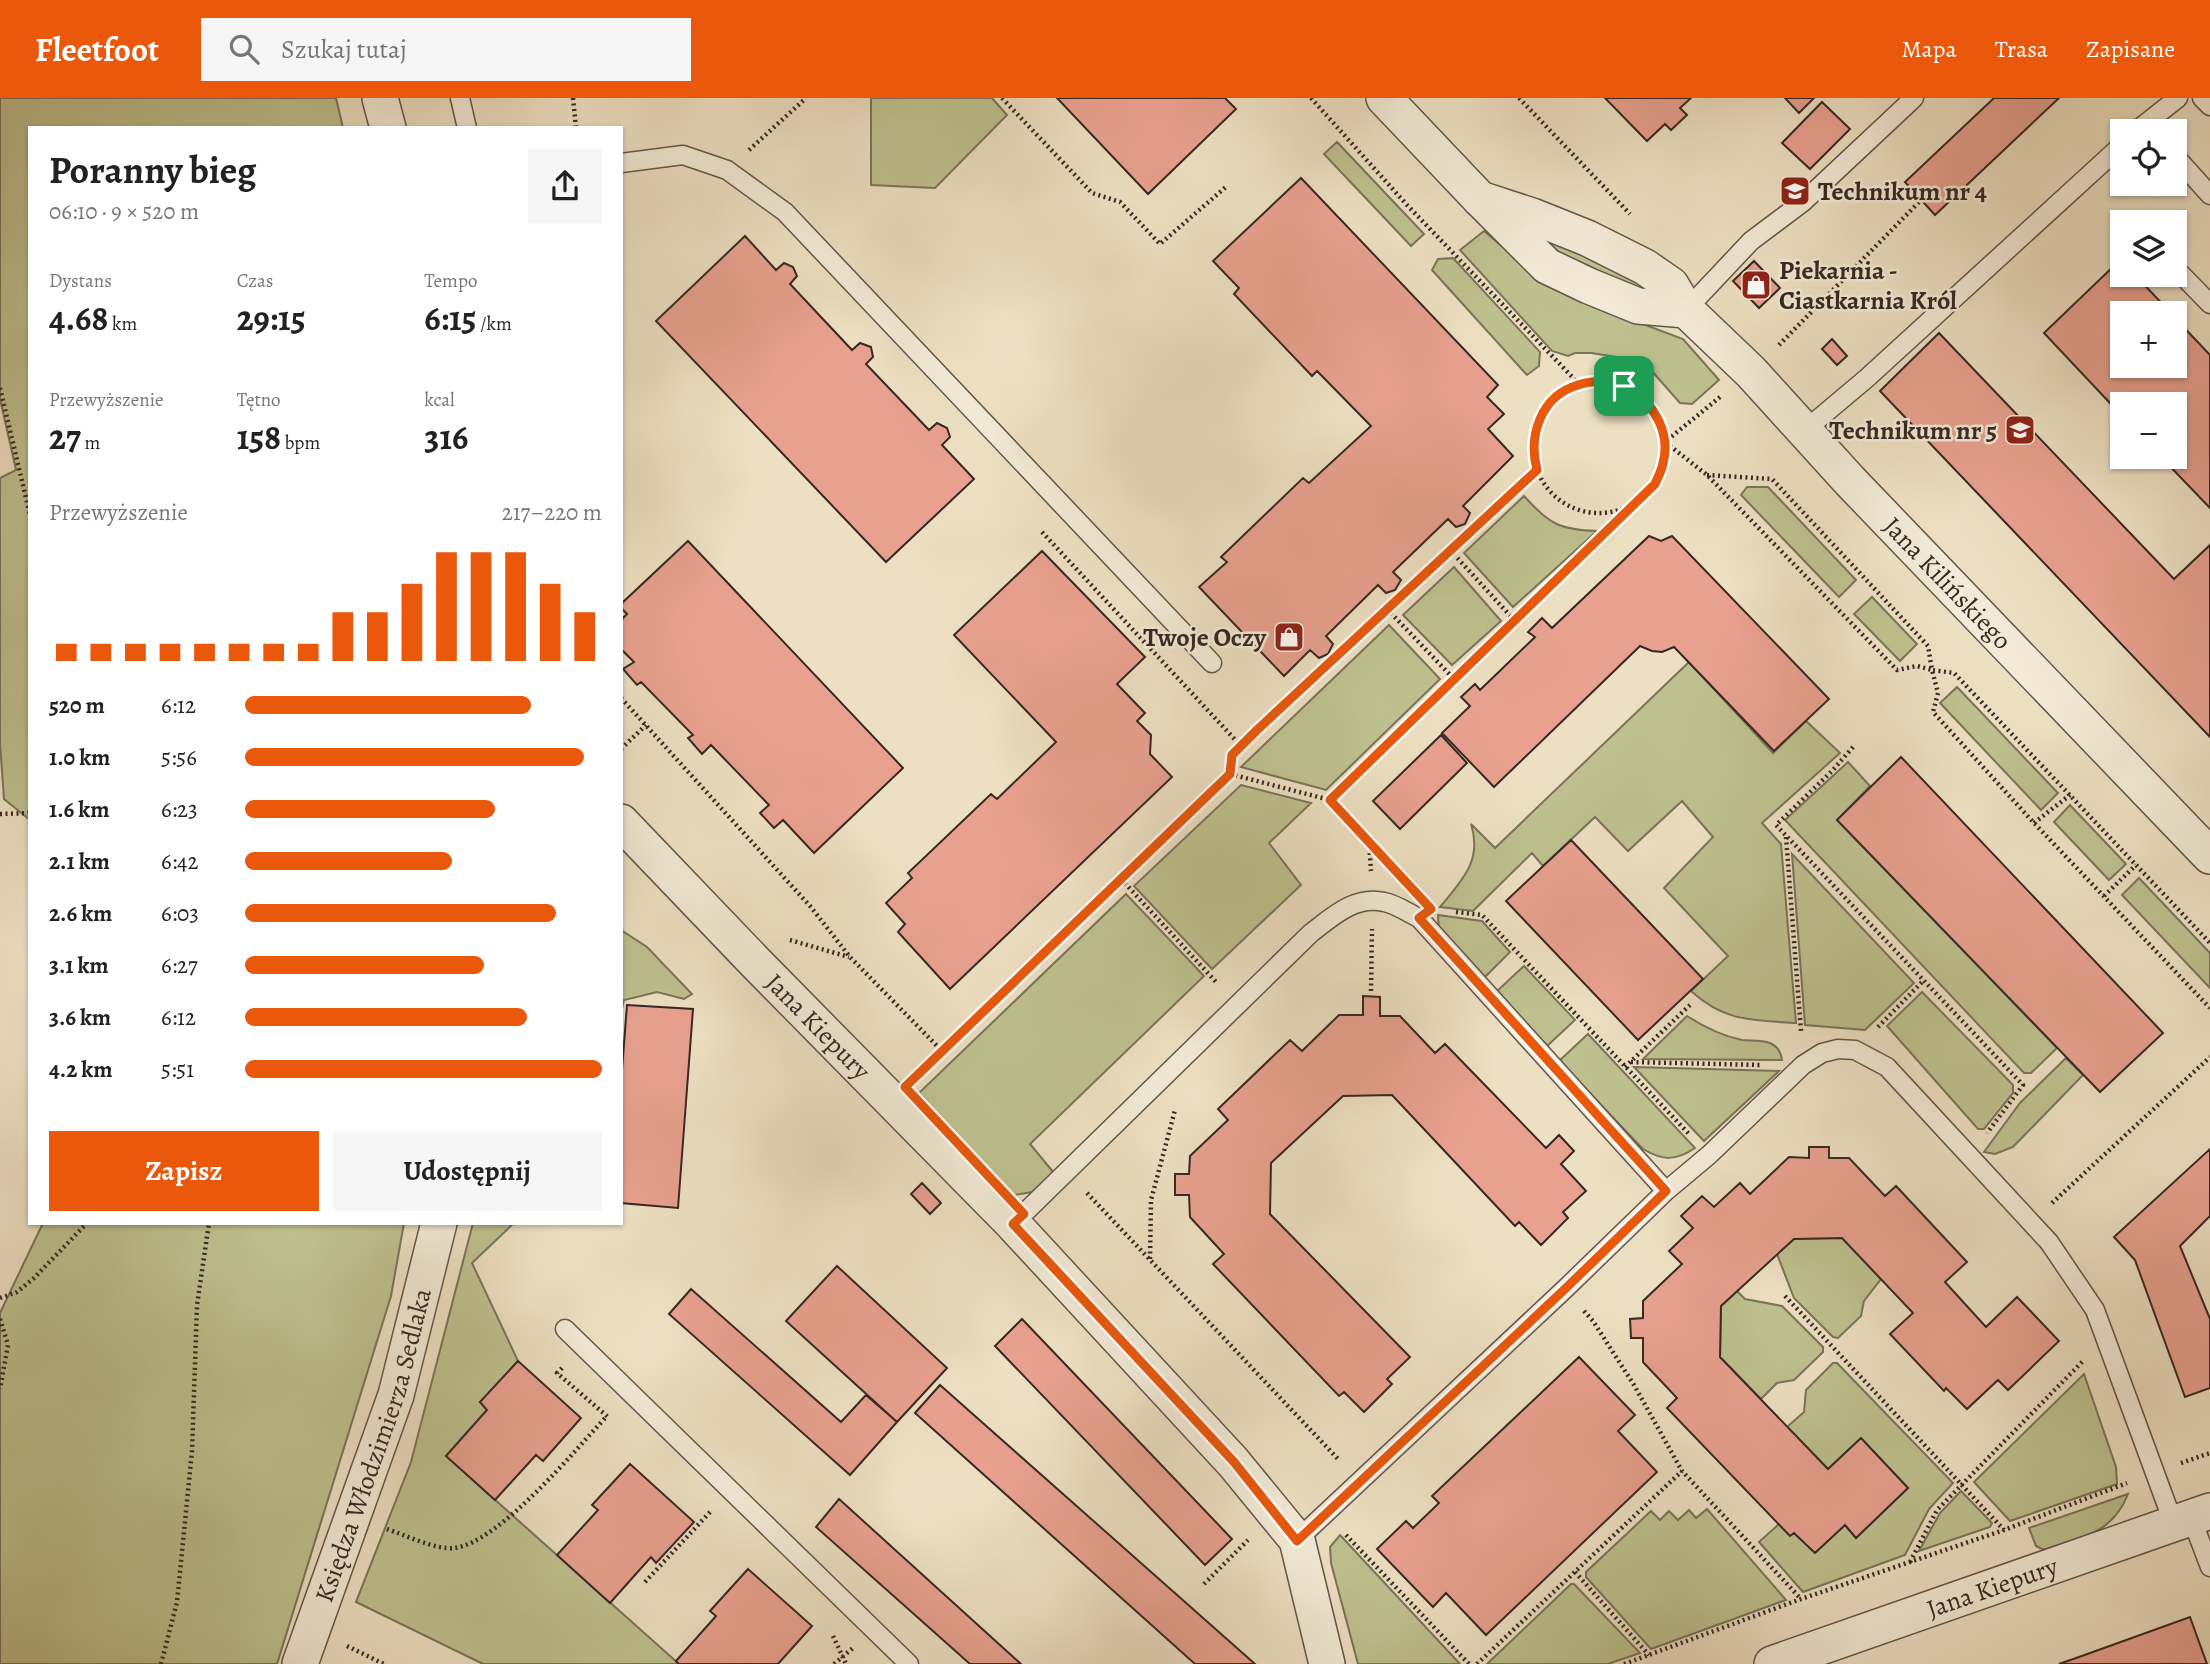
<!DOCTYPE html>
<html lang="pl">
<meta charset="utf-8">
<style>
:root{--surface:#fff;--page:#f6f6f6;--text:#222;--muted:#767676;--accent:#ea580c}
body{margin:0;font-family:Alegreya,serif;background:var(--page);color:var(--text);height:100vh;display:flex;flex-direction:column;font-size:26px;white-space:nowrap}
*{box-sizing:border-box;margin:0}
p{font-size:23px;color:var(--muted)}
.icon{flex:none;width:38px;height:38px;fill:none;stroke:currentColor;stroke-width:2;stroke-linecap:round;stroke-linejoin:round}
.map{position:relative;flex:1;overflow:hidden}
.sheet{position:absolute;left:28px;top:28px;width:595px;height:1099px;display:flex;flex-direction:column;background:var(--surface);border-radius:0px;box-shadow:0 2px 5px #0004}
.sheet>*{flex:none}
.fabs{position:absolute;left:2110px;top:21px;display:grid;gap:14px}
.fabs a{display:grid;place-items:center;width:77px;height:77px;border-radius:0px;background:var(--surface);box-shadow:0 2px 5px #0004;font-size:35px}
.pin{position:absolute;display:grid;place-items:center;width:60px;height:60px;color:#fff;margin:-30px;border-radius:14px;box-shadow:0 4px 10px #0006}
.round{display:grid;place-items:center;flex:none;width:74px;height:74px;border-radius:0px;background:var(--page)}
.head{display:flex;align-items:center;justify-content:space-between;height:119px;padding:0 21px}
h1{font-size:38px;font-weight:700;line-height:52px}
.stats{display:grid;grid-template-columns:repeat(3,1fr);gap:10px;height:119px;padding:7px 21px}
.stats div{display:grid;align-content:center}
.stats b{font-size:35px;font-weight:700}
.stats small{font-size:19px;font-weight:400}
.stats p{font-size:19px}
.chart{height:196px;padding:14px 21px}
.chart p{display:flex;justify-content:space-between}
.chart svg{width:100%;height:126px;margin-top:7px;stroke:var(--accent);stroke-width:6}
.action{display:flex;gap:14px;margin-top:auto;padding:14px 21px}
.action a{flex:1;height:80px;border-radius:0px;background:var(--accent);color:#fff;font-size:28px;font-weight:700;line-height:80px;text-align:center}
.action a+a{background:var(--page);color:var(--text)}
ul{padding:0 21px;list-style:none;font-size:23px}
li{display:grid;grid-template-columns:112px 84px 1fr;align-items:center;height:52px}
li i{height:18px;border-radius:9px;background:var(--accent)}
header{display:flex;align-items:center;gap:42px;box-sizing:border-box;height:98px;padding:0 35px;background:var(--accent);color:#fff}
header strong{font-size:33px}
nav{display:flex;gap:38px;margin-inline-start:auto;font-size:24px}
.search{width:490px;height:63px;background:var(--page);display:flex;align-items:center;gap:18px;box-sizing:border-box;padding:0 24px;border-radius:0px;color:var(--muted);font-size:26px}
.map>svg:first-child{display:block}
</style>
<header>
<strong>Fleetfoot</strong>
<div class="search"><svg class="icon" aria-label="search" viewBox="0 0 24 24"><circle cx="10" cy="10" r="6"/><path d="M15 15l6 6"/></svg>Szukaj tutaj</div>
<nav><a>Mapa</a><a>Trasa</a><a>Zapisane</a></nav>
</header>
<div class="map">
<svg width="2210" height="1566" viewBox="0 0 2210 1566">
<rect width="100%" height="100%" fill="#ede0c2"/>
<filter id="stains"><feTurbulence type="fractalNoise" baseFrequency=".00286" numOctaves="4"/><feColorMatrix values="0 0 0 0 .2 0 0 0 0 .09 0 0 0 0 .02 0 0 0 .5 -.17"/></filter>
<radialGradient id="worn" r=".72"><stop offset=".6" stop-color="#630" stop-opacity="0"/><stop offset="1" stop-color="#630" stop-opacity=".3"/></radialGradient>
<!-- green -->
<path fill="#bec18f" stroke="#7a7459" stroke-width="2" d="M0 0H336L343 30H30V722L4 701 0 645V380L16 372 0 301Z
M871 0H992L1007 17 935 90 871 87Z
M1337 44 1424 136 1411 148 1324 56Z
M1484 133 1549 188 1603 211 1683 241 1719 282 1692 306 1680 305 1643 263 1591 255H1575L1568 258 1552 253 1460 152Z
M1530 134 1637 180 1648 193 1603 184 1524 136Z
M1453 160 1540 254 1539 268 1527 277 1432 172 1438 161Z
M1747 389H1768L1856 482 1839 499 1741 397Z
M1524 398C1548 425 1559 432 1597 433L1513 509 1464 455Z
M1454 469 1501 523 1452 567 1403 517Z
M1872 499 1917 546 1900 563 1854 516Z
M1389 527 1440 581 1326 692 1241 669Z
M1689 564 1773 655 1806 623 1840 655 1762 725 1781 746 1796 925C1752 922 1725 924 1691 893L1728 858 1664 790 1713 739 1682 703 1628 753 1595 719 1543 768 1532 755 1473 813 1440 809C1461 783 1483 763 1471 726L1495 750Z
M1957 589 2058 695 2041 712 1940 605Z
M1848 664 1870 688 1837 722 2057 950 2031 975H2024L1785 722Z
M1241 687 1311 705 1269 745 1301 787 1212 871 1134 788Z
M2070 707 2126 766 2109 782 2054 724Z
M1792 756 1914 885 1865 932 1805 927Z
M2139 780 2210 855V890L2122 797Z
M1126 796 1204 878 1030 1046 1054 1075 1032 1094 1014 1097 919 995Z
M1438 817 1482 823 1510 854 1483 881 1439 835Z
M621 832 647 849 692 896 684 901 657 894 624 902 621 914Z
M1524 868 1575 922 1547 948 1496 894Z
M1922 894 2013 987V995L1984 1031H1978L1887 928Z
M1687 918C1704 929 1722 938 1742 942 1751 943 1761 942 1770 945 1777 948 1781 954 1782 962L1643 961Z
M1588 936 1695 1050C1676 1063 1663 1063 1643 1051L1559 963Z
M2066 960 2083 977 2013 1049 1995 1056 1984 1054 2020 1005Z
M1634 969 1779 973 1704 1043Z
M43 1125H404L391 1198 277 1566H0V1215Z
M473 1125H514L472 1165 518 1263 480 1304 487 1312 446 1358 679 1566H483L356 1504 411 1364Z
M1842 1140 1881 1181 1864 1203 1861 1218 1838 1240 1833 1239 1794 1200 1777 1156 1794 1141Z
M1737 1193 1745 1201 1782 1208 1823 1249V1254L1794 1282 1777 1285 1761 1301 1720 1259 1721 1208Z
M1833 1265H1837L1953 1385 1929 1411 1905 1457 1803 1494 1759 1444 1779 1426 1790 1437 1794 1435 1815 1455 1845 1427 1856 1440 1908 1390 1861 1341 1828 1371 1787 1329 1804 1314 1806 1292Z
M2084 1276 2116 1369 2117 1386 2010 1423 1974 1384Z
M1961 1393 1992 1425 1990 1429 1919 1453 1940 1415Z
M2128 1396C2113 1435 2083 1439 2046 1451H2042L2036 1448 2029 1430Z
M1707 1411 1786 1502 1651 1551 1586 1479V1474L1651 1413 1660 1422 1669 1413 1678 1422 1689 1412 1696 1420Z
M1340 1437 1460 1566H1358L1331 1465 1330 1449Z
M1571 1486H1574L1640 1555 1608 1566H1487Z"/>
<!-- building -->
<path fill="#e8a18f" stroke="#372823" stroke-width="2" d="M1057 0H1225L1236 11 1148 96Z
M1605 0H1691L1680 10 1687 17 1671 32 1665 26 1647 43Z
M1785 0H1814L1799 15Z
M1994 0H2059L1935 117 1905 84Z
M1822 4 1850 31 1810 71 1782 45Z
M1301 80 1498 287 1487 299 1504 316 1488 331 1513 358 1463 408 1470 415 1465 426 1456 429 1448 421 1393 474 1401 482 1395 492 1386 495 1378 487 1326 538 1333 546 1328 556 1319 560 1310 552 1284 578 1199 489 1227 464 1221 459 1303 380 1309 385 1371 328 1317 273 1312 278 1234 196 1239 190 1213 163Z
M745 138 776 172 784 165 793 169 797 178 790 186 852 252 860 245 871 249 873 259 866 266 929 332 937 325 947 330 950 339 942 347 974 381 886 464 656 223Z
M2120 162 2123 164V177H2135L2171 215H2123V268H2175V220L2210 257V410L2161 359H2175V306H2123V319L2044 235Z
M1754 163 1780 190 1759 210 1733 183Z
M1939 235 2174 481 2210 447V639L1880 293Z
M1832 241 1847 258 1837 267 1822 251Z
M1649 438 1661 443 1672 438 1829 601 1774 653 1674 549 1662 554 1652 553 1640 548 1494 689 1442 635 1470 608 1461 599 1475 586 1480 592 1535 539 1528 534 1542 520 1552 530Z
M688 443 903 670 814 755 783 722 774 730 760 715 769 707 711 647 702 656 688 640 693 637 641 584 637 587 623 571 634 564 621 551V522L627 516 621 510V506Z
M1042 453 1145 559 1117 586 1145 615 1137 623 1151 637 1150 656 1172 679 950 891 898 834 905 826 886 805 912 780 908 775 991 696 997 701 1056 644 954 537Z
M1441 637 1467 665 1400 731 1373 703Z
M1901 659 2163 935 2100 994 1837 722Z
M1571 742 1703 881 1638 942 1506 803Z
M1363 898 1380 899V918H1400L1435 955 1445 946 1546 1050 1559 1037 1574 1053 1561 1066 1586 1093 1563 1114 1568 1120 1541 1147 1519 1124 1515 1128 1392 997 1343 998 1271 1065 1270 1116 1410 1259 1387 1281 1392 1286 1364 1314 1344 1294 1339 1298 1213 1166 1224 1156 1190 1119 1189 1097H1175V1076H1189L1190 1058 1228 1022 1218 1011 1290 942 1302 953 1339 917H1363Z
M627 907 693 911 678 1110 621 1105V984Z
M1809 1049H1829V1060H1849L1885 1098 1896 1088 1967 1164 1945 1184 1986 1229 2017 1199 2059 1243 2008 1292 1998 1282 1967 1311 1946 1290 1944 1293 1890 1236 1913 1215 1842 1140 1794 1141 1721 1208 1720 1259 1828 1371 1861 1340 1908 1390 1856 1440 1845 1427 1815 1455 1794 1435 1790 1438 1667 1310 1677 1300 1643 1264V1240H1631L1630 1221 1643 1220V1203L1682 1166 1669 1153 1693 1130 1681 1118 1702 1098 1714 1109 1740 1085 1750 1096 1789 1059 1809 1060Z
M2210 1051V1118L2180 1148 2210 1221V1290L2185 1299 2135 1162 2114 1139Z
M922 1085 941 1105 930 1116 911 1096Z
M837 1168 947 1270 897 1324 786 1223Z
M691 1191 841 1324 866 1297 897 1324 850 1377 669 1216Z
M1022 1221 1232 1441 1205 1467 995 1248Z
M1579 1259 1635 1317 1618 1333 1657 1374 1486 1537 1446 1495 1433 1509 1377 1451 1406 1423 1413 1430 1439 1405 1432 1398Z
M518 1263 581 1320 543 1363 536 1357 495 1402 446 1358 487 1312 480 1304Z
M940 1287 1255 1566H1195L915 1315Z
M630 1366 694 1424 656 1465 651 1459 610 1505 557 1457 598 1412 592 1407Z
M839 1401 1021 1566H970L816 1429Z
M748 1471 812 1528 778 1566H679L676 1563 716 1518 710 1513Z
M2190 1519 2207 1566H2059L2079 1559Z"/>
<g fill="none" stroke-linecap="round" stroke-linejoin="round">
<!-- service casing -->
<g stroke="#64564b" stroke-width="21">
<path id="service" d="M460 0 467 30
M2202 0 2210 8
M2136 33 2178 0
M2175 58 2210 97
M621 65 683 57 727 72 785 114 1212 565
M2175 170 2210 206
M1686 212 1751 143 1803 104 1914 0
M1804 333 1867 280 2123 46
M1013 1126 1311 835C1332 819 1355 797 1384 804 1396 806 1408 815 1419 820L1666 1093
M565 1231 909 1566
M2191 1419 2210 1469
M1297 1442 1566 1190 1666 1093 1709 1057 1803 967 1822 955 1838 951 1855 952 1887 969 2049 1144 2095 1212 2173 1424"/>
</g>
<!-- minor casing -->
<g stroke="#64564b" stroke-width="38">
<g id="minor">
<path d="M380 0 388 30"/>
<path d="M1384 0 1480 101 1547 168 1589 188 1638 208 1686 212"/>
<path id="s1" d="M1480 101 1532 118 1587 140 1645 169 1671 187 1686 212 1751 274 1850 383 2210 758"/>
<path id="s2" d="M621 724 755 864 1013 1126 1233 1364 1297 1442 1327 1566"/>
<path id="s3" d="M300 1566 396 1297 439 1125"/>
<path id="s4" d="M1772 1566 2210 1413"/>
</g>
</g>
<!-- path -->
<path stroke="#372823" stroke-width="4.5" stroke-dasharray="2 3.5" stroke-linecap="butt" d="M573 0 576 30
M1002 0 1092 95 1120 104 1160 146 1227 88
M1311 0 1407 107 1579 286
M1519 0 1630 116
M749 52 806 0
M1779 247 1921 102
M1533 349a66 66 0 1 1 132 0a66 66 0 1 1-132 0Z
M0 290 30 417
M1720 299 1665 344 1707 377 1897 572 1917 568 1932 572 1938 595 1933 614 2034 725 2210 910
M1707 377 1772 381 1928 548 1932 572 1954 575 2210 845
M1042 434 1241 648
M1450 452 1515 523
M1387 511 1454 581
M621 600 810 808 850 859 942 953
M1853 649 1832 673 1776 727 2023 987 1987 1035
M621 651 646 627
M1230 676 1330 702 1637 404
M1330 702 1397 775
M0 716 30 715
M2034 725 2070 697
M1786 739 1801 933
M1369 744 1371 773
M1121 781 1218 886
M2104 798 2136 767
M1456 814 1482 817 1689 1036
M790 842 849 859
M1371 893 1372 831
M1878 929 1924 882
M1631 964 1760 967
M1625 969 1690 907
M920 974 1230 676 1232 657 1257 632 1537 372
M1087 1095 1338 1361
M2052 1105 2210 959
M1150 1161 1151 1102 1175 1012
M1785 1198 2004 1432
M0 1200 17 1194 34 1180 87 1125
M1584 1213 1593 1223 1634 1287 1682 1373 1801 1501
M0 1221 8 1247 0 1291
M562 1270 557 1275 608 1319
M2181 1365 2210 1355
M387 1431C405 1437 436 1452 454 1450 499 1445 575 1352 607 1318
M1346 1437 1469 1566
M1910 1464 1937 1412 2083 1263
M1575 1474 1649 1557
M645 1484 711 1413
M1204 1486 1248 1442
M833 1538 846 1566
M347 1548 384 1566
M161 1566 177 1504 192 1353 197 1207 209 1125
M834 1566 853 1550
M1477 1566 1682 1373
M1624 1566 1801 1501 2004 1432 2127 1385"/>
<!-- service -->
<use href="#service" stroke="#f3ebd7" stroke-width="18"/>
<!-- minor -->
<use href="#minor" stroke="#f3ebd7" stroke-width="35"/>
</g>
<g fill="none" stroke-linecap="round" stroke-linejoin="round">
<!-- route casing -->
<g stroke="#fff" stroke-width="14">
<path id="route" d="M1600 283C1609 285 1619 286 1627 290 1654 304 1671 335 1663 365 1662 372 1658 379 1655 386L1330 702 1431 811 1419 820 1666 1093 1566 1190 1297 1443 1234 1364 1013 1126 1024 1116 905 989 1230 676 1232 657 1257 632 1537 372C1528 337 1541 298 1578 287 1585 284 1593 284 1600 283Z"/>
</g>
<!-- route -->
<use href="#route" stroke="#ea580c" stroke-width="9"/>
</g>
<!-- icons -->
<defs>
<g id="school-square" transform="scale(1.575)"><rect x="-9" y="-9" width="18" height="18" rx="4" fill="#8f2418" stroke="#f3ebd7"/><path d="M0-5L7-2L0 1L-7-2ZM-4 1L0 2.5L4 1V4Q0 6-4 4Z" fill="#fff"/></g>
<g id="shop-square" transform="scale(1.575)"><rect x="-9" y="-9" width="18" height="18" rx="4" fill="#8f2418" stroke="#f3ebd7"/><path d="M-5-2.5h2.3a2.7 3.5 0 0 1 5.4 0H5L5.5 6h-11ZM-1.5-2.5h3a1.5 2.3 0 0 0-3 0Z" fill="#fff"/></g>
</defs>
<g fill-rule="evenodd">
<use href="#school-square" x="1795" y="93"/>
<use href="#shop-square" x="1756" y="187"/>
<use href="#school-square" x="2020" y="332"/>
<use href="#shop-square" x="1289" y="539"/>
</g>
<g text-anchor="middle" stroke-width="5" stroke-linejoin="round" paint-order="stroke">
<!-- poi labels -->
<g font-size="26" font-weight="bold" fill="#372823" stroke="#f3ebd7" text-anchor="start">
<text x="1818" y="102">Technikum nr 4</text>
<text x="1779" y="181">Piekarnia -<tspan x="1779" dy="30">Ciastkarnia Król</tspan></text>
<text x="1997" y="341" text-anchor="end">Technikum nr 5</text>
<text x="1266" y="548" text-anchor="end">Twoje Oczy</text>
</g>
<!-- street labels -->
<g font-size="26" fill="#372823" stroke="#f3ebd7">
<text dy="9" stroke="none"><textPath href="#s1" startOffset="618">Jana Kilińskiego</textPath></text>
<text dy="9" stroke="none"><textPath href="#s2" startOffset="284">Jana Kiepury</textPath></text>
<text dy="9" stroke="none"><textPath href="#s3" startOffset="231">Księdza Włodzimierza Sedlaka</textPath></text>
<text dy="9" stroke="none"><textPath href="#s4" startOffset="233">Jana Kiepury</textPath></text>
</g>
</g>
<rect width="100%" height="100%" filter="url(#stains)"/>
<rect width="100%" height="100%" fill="url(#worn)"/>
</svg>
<div class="fabs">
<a><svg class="icon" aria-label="locate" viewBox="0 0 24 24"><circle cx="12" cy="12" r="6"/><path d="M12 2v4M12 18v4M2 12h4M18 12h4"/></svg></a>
<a><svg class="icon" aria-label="layers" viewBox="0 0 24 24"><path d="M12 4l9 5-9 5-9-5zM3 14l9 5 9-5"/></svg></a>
<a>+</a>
<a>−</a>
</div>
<div class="pin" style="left:1624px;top:288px;background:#1e9e55"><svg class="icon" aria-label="arrive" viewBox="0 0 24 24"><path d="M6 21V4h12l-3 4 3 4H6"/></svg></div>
<section class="sheet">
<div class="head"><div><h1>Poranny bieg</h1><p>06:10 · 9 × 520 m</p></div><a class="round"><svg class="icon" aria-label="share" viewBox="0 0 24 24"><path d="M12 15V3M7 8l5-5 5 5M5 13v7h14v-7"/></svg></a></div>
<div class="stats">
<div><p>Dystans</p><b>4.68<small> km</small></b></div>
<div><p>Czas</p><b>29:15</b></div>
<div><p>Tempo</p><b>6:15<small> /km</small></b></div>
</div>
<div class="stats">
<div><p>Przewyższenie</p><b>27<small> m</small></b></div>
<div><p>Tętno</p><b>158<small> bpm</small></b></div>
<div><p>kcal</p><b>316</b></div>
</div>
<div class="chart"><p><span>Przewyższenie</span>217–220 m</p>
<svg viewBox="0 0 160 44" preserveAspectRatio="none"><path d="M5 44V38M15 44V38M25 44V38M35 44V38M45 44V38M55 44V38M65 44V38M75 44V38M85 44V27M95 44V27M105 44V17M115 44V6M125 44V6M135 44V6M145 44V17M155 44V27"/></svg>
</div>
<ul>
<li><b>520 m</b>6:12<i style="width:80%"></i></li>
<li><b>1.0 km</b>5:56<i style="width:95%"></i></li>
<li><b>1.6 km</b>6:23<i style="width:70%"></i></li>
<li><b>2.1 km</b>6:42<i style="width:58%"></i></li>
<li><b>2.6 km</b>6:03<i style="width:87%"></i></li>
<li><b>3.1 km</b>6:27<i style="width:67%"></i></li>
<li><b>3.6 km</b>6:12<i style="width:79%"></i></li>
<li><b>4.2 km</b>5:51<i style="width:100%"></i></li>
</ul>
<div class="action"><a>Zapisz</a><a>Udostępnij</a></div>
</section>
</div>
